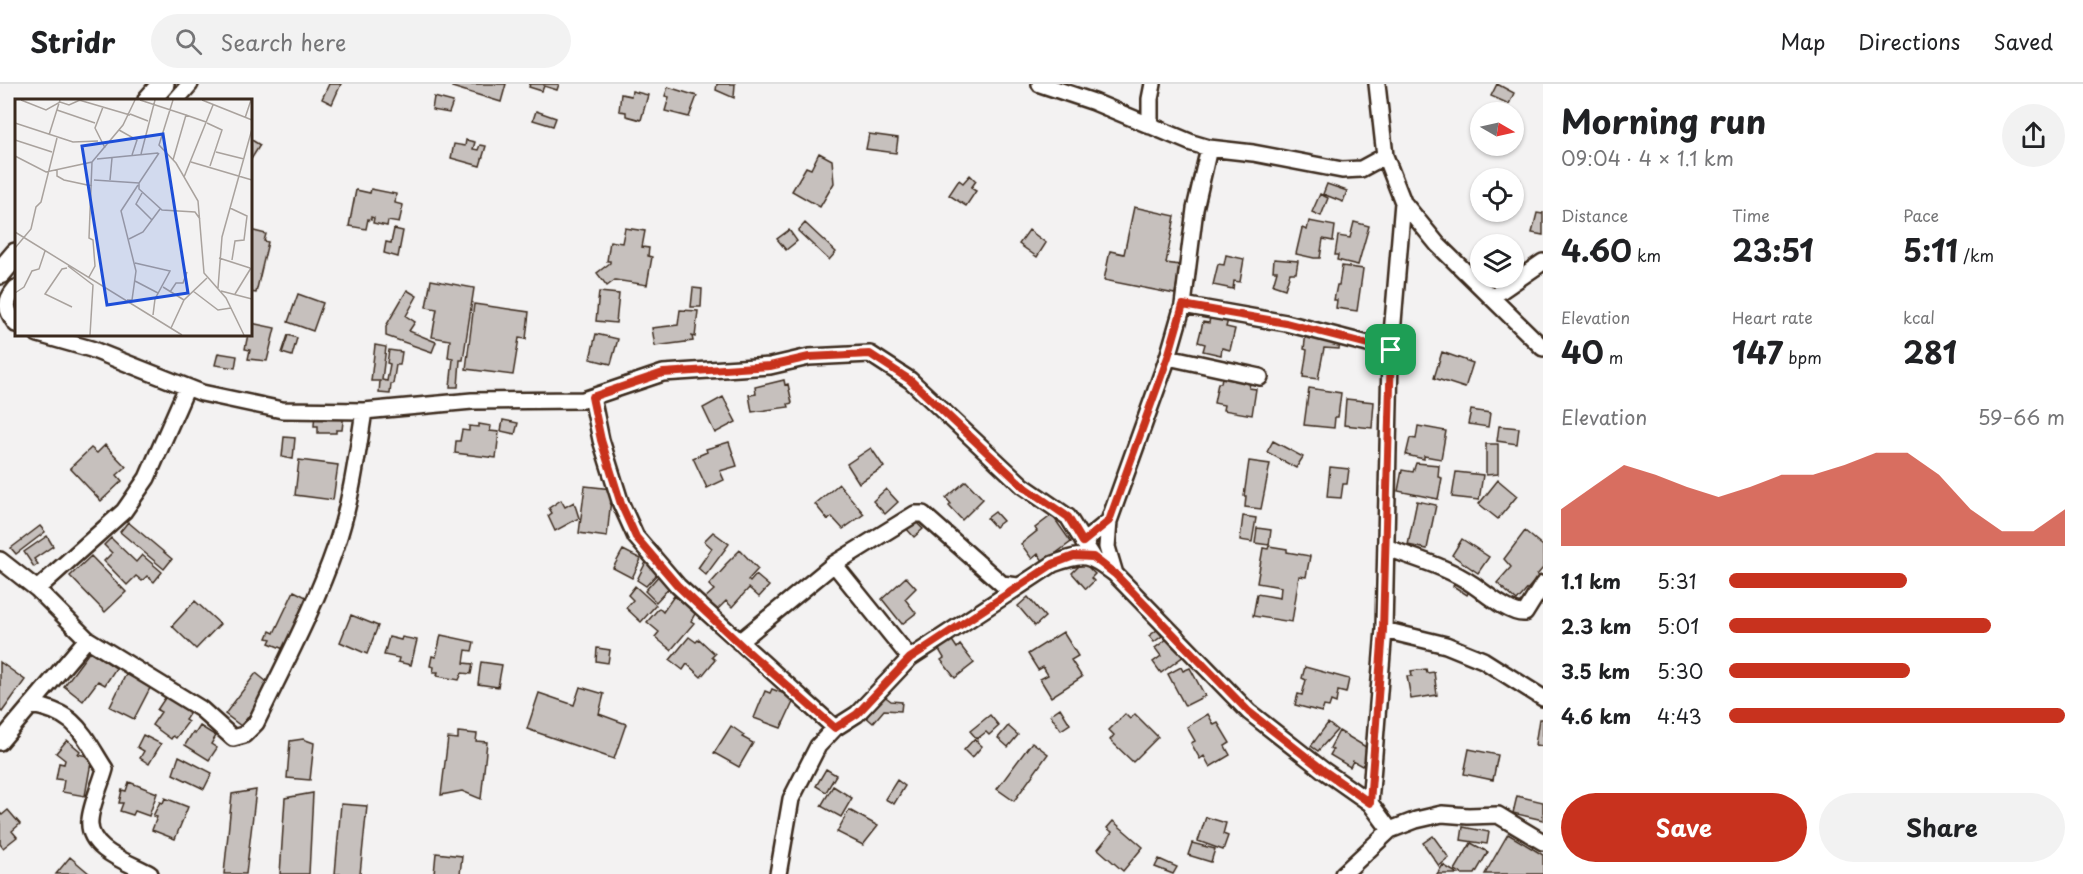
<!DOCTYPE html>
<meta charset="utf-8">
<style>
:root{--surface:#fff;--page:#f2f2f2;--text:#202124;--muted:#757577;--line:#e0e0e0;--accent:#c8321e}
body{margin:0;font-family:"Playpen Sans",sans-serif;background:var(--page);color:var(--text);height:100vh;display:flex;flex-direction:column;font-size:22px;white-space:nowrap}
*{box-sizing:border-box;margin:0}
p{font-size:20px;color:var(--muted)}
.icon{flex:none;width:33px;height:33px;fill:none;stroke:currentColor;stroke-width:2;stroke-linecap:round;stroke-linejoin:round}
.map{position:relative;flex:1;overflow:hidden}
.panel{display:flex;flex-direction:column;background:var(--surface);width:540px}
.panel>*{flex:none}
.needle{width:39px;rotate:99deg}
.fabs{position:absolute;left:1470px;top:18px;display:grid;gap:12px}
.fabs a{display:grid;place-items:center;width:54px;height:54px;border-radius:50%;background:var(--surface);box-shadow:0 2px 4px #0004;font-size:30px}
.pin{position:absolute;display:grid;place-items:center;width:51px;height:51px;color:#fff;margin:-26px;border-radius:12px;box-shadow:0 3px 9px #0006}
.round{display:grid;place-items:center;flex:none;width:63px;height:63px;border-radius:32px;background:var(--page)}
.summary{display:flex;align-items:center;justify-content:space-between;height:102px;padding:0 18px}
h1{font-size:33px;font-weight:700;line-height:45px}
.figures{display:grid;grid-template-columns:repeat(3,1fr);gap:9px;height:102px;padding:6px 18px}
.figures div{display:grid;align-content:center}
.figures b{font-size:30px;font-weight:700}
.figures small{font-size:16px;font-weight:400}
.figures p{font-size:16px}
.chart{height:168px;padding:12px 18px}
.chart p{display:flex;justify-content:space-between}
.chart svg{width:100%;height:108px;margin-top:6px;fill:var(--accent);opacity:.7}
.button{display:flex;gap:12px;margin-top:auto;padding:12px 18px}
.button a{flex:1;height:69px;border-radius:36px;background:var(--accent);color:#fff;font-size:24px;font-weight:700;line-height:69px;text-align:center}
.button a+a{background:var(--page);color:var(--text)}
ul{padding:0 18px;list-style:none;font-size:20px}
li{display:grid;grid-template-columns:96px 72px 1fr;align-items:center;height:45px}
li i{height:15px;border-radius:8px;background:var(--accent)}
header{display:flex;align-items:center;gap:36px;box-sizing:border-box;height:84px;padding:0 30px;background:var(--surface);border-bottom:2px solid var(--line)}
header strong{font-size:28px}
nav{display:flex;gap:33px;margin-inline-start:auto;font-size:21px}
.search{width:420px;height:54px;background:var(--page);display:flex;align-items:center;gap:15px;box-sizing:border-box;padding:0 21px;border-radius:33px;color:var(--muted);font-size:22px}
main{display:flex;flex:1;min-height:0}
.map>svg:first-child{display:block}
</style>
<header>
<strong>Stridr</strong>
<div class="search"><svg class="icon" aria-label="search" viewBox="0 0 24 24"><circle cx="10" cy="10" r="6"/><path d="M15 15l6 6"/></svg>Search here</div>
<nav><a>Map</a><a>Directions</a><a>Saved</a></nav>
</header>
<main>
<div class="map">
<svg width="1543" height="790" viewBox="0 0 1543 790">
<rect width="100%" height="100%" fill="#f3f2f2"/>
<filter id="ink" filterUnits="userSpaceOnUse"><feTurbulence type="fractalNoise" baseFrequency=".0167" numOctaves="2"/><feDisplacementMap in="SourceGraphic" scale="12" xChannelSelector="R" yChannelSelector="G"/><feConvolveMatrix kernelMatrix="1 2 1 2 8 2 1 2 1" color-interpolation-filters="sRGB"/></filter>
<g filter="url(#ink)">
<!-- building -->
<path fill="#c6c0bd" stroke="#3b2a1e" stroke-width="1.5" d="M329 0H341L332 20 322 15Z
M453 0H506L501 18 462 6 452 3Z
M530 0H559L557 6 544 2 542 7 529 3Z
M717 0H735L734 14 716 6Z
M1497 0 1514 9 1509 20 1491 12Z
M668 3 697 12 689 33 665 27 669 13 665 12Z
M632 7 648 11 641 36 626 32V28L619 27 621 10 631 12Z
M434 13 453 18 449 29 432 26Z
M536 27 556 34 553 42 533 36Z
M869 50 898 54 896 69 866 65Z
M250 55 260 61 250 77Z
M466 56 475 58 473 65 478 66 480 61 486 62 480 82 451 74 454 60 465 62Z
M819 69 832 76 834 99 820 123 792 107 806 83 811 85Z
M970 91 976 97 971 104 976 107 966 122 949 111 959 96 963 99Z
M1514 95 1520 96 1515 129 1509 128H1514Z
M1327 100 1347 107 1343 118 1323 110Z
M371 105 396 110 395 119 403 121 399 139 388 137 387 142 373 139 374 134 371 133V136L368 135 366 145 349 142 356 106 370 109Z
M1320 110 1328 114 1321 132 1312 128Z
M1134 123 1175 132 1166 179 1180 181 1175 210 1104 196 1110 167 1124 170Z
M1543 128V151L1532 149 1537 129 1543 130Z
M1309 137 1335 142 1333 157 1323 155 1320 174H1314L1296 170 1302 144 1307 146Z
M1354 138 1369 142 1358 181 1337 176 1338 171H1335L1338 152 1350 154Z
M805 139 836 168 829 176 798 147Z
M625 144 645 147 642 163 649 164 648 172 652 173 647 201 615 196 607 202 597 189 610 179V177H607L610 157 622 159Z
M394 145 403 147 398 173 384 169 386 158 391 159Z
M250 146 266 150 264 157 268 158 256 209 250 208Z
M789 146 797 157 786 166 777 155Z
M1029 146 1046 159 1037 173 1019 160Z
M1226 171 1244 175 1240 198 1234 197 1233 205 1213 201 1218 180 1224 181Z
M1274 175 1298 177 1296 189H1290L1285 205 1273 201 1277 187H1273Z
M1342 182 1363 185 1357 227 1336 224 1337 216H1334L1337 201H1339Z
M431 196 474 204 463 276H460L458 303H450L453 275 448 274 450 256 432 253 437 225 426 223Z
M693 204 702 205 701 223H691Z
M407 206 417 212 406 232 415 238 409 247 436 258 432 268 386 252V242Z
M599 208 619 210 616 239 596 237Z
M298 210 323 219 313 247 288 238Z
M474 220 529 228 526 255 519 254 513 291 466 285Z
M680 226 698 227 695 253 692 252 693 257 655 262 652 244 678 241Z
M1211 228 1229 232 1226 243 1235 245 1230 266 1222 264 1221 271 1203 267 1205 260 1198 258 1203 238 1209 239Z
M251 239 275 244 267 277 248 275 250 266 245 265 248 250H250Z
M1306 249 1340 255 1339 265 1324 264 1318 295 1303 293 1307 266 1304 265Z
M596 250 618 255 611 280 590 275Z
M288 251 297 254 292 272 282 269Z
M375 261 386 263 382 296 387 297 390 280 387 279 389 266 402 268 400 281H396L393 300H391L390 310 379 309 380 297H371Z
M1442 268 1473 279 1465 304 1434 294Z
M218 269 237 272 235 284 215 281Z
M1222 293 1250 299 1249 304 1256 305 1252 331 1223 326 1224 321 1214 319 1218 299H1221Z
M784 296 785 301 788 300 792 319 788 320 789 323 752 328 749 311 756 310 755 303Z
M1309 304 1341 309 1338 333H1335L1334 344 1304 341Z
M723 313 736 338 715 349 703 324Z
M1346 315 1374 318 1372 344 1344 341Z
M1471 326 1490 329 1488 343 1468 340Z
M315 327 344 329 342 346H336V349H318V342H314Z
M503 336 518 339 515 350 501 347Z
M479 340 491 342 490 347 499 348 496 374 455 369 456 357H460L462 346 469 347V342L479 343Z
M1418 342 1446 347 1441 375 1424 372V375L1406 371 1410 354 1416 355Z
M1499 342 1519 344 1517 360 1497 357Z
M284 353 295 354 293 375 282 373Z
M1273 357 1303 373 1296 384 1267 368Z
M729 358 737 382 720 387 724 396 707 404 693 374 707 368 706 365Z
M1486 360H1498V390L1486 391Z
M105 361 126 383 117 391 122 397 101 417 70 384 91 364 97 369Z
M871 364 884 383 859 399 847 380Z
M299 376 338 381 333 416 295 411Z
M1249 377 1270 380 1261 425 1245 423 1246 412H1244Z
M1416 379 1439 381 1438 393 1442 394 1438 415 1398 407 1402 386 1413 388Z
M1330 383 1349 385 1347 400H1343L1341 414 1327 413Z
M1456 388 1483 391 1479 416 1452 413Z
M1498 396 1517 412 1498 435 1479 420Z
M966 397 983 415 962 436 949 422 951 420 946 414Z
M839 400 864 430 843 445 832 433 828 436 815 420Z
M585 402 612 405 607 453 579 449Z
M886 405 898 418 885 430 873 417Z
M561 416 565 423 574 418 579 434 555 447 548 432 552 429 549 424Z
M1417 417 1436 421 1427 465 1408 461Z
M995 428 1003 437 995 443 987 434Z
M1052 431 1071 458 1044 478 1038 470 1032 475 1021 460 1037 447 1035 444Z
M1243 432 1256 434 1252 458 1240 456Z
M913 435 923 445 914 453 905 443Z
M128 438 172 475 164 485 120 448Z
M40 442 45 448 16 470 11 464Z
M1257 444 1271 446 1269 461 1255 459Z
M1525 447 1543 462V484L1537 491 1539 492 1517 517 1497 499 1511 483 1504 475Z
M713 448 729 460 706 491 698 484 712 464 704 457Z
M47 452 53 462 34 475 38 480 34 483 24 468Z
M111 454 136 478 142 471 162 488 154 498 147 492 142 497 136 492 127 501 104 477 112 469 104 461Z
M1462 455 1489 473 1478 489 1452 471Z
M1269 462 1287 465V468L1310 472 1306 493 1299 492 1292 538 1253 532 1257 510 1280 514 1281 503 1257 499 1263 464 1268 465Z
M623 466 641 475 632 494 613 484Z
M740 466 758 485 748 496 750 498 756 491 769 502 759 513 749 504 732 523 726 517 716 527 704 515 714 506 709 501 726 482 725 481Z
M91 472 126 508 105 528 70 492Z
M648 474 660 487 646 502 637 496Z
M1083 478 1095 490 1091 494 1094 497 1086 505 1072 489Z
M661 489 673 500 656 518 645 507Z
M906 493 916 504 905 515 916 529 902 540 882 515Z
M1458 494 1472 502 1467 511 1453 502Z
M635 502 656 521 641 538 626 524 633 516 628 511Z
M294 507 310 515 286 566 269 559 271 555 267 554 270 547 274 549Z
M674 512 696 528 691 537 694 539 671 566 655 553 659 548 647 538 659 524 663 528Z
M1028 513 1045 533 1035 542 1018 522Z
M195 517 220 540 196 565 172 542Z
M351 531 378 542 367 570 340 558Z
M1157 546 1162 552 1154 558 1149 552Z
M1063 548 1078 572 1071 576 1082 593 1051 613 1040 595 1048 591 1043 583 1038 586 1028 570Z
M441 551 474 558 472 567 466 566 464 579 473 580 471 590 462 589 459 596 437 592 438 588H433L434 583 430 582 432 572 436 573Z
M1171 552 1185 571 1161 589 1153 578 1161 572 1155 564Z
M389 553 401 556 402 553 417 556 411 581 398 578 399 574 384 571Z
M689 553 696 558 699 555 715 570 712 573 715 576 701 593 687 580 683 586 670 576Z
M951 555 957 564 960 561 974 579 955 594 941 576 944 574 938 564Z
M597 564 610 566 608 579 596 577Z
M90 567 116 584 105 601 98 597 83 617 64 602Z
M0 578 25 596 2 628 0 626Z
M481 578 502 581 498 603 478 600Z
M1181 583 1183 587 1190 584 1205 612 1185 622 1168 590Z
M1305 583 1349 595 1346 609 1338 607 1336 619 1331 617 1329 623 1324 622 1322 628 1295 621 1298 610 1302 611 1306 596 1302 594Z
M1426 585 1427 589 1434 588 1437 611 1411 615 1407 592H1412L1411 587Z
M256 589 272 602 241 642 225 630Z
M126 590 151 602 134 635 110 623Z
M580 603 604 610 599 630 626 640 614 675 527 645 539 609 574 621Z
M772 605 795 614 781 644 754 634 765 607 770 609Z
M167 611 191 627 185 636 188 638 176 654 173 652 171 655 152 641 161 628 157 626Z
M883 611 891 617 902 618 901 627 884 626 873 639 865 632Z
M1060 624 1070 640 1061 646 1050 631Z
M1125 630 1130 635 1135 630 1158 653 1133 678 1110 656 1114 651 1109 646Z
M1208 630 1214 641 1218 639 1230 659 1225 662 1230 671 1210 683 1204 672 1200 675 1191 659 1195 657 1187 643Z
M990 631 999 642 989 651 986 648 977 655 970 647Z
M1539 635H1543V662L1535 661Z
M1328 639 1337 646 1318 667 1311 662Z
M200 642 216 652 211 660 217 664 209 676 185 661 193 648 195 650Z
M731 642 744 651 742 653 753 659 739 683 714 669Z
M1008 642 1018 651 1008 663 998 654Z
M1339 647 1371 666 1362 682 1353 677 1350 683 1330 671 1333 666 1330 664Z
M458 648 477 650 476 657 487 658 481 715 462 707 441 711 448 654 458 655Z
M143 651 161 660 149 680 140 674 144 667 137 663Z
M303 655 314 659 310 696 287 694 290 657Z
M974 655 982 662 972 674 964 666Z
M67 656 80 667 78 670 92 673 85 712 62 708 64 696 56 695 59 679 64 680 65 676 56 669Z
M1032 658 1048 670 1014 717 997 705Z
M1469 665 1498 671 1493 696 1464 690Z
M179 672 212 689 204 705 173 690Z
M826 685 836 691 826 708 816 702Z
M897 696 905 702 894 720 885 715Z
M129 698 157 709 149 732 135 727 133 731 120 727 123 719H119L122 706 126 707Z
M833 702 852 714 841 733 821 722Z
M256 706 246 790H224L232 710Z
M313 709 309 790H280L285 714Z
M1517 712 1543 718V736L1513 729Z
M165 714 188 723 175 755 152 746 157 733 153 732 160 718 163 719Z
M341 720 367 722 360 790H335Z
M8 726 20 740 12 747 17 753 3 764 0 760V729L2 731Z
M849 726 878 742 863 761 837 748Z
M1206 733 1226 739 1223 750 1228 752 1223 766 1198 757Z
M1113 737 1143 763 1123 787 1098 765 1112 748 1107 744Z
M1463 743 1489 748 1487 760 1461 756Z
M1508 750 1543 771V790H1485Z
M1433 752 1449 774 1439 782 1423 759Z
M1192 759 1215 765 1211 778 1188 771Z
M1471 759 1488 768 1475 790H1462L1455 786Z
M436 769 462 772 460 790H434Z
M70 773 90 790H56Z
M1159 775 1177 783 1173 790 1155 783Z
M1443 781 1458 790H1437Z"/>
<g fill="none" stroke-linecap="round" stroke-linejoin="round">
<!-- street casing -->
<g stroke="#3b2a1e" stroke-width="20">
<path id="street" d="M1040 0 1094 18 1192 59 1209 64 1253 69 1342 86 1361 85 1385 72
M1377 0 1385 72 1403 118 1438 161 1543 264
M176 16 190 0
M1150 42V15L1153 0
M16 204C4 218 5 225 16 240
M1492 213 1543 178
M1183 221 1286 239 1391 266
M38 250 91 265 202 309 282 326 364 327 472 317 583 316 663 289 770 282 809 273 870 270 910 296 1023 402 1068 433 1093 473
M1168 273 1260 293
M592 313 601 356 621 420 636 453 678 502 835 644
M1083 458 1109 437
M1386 463C1415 475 1446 482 1472 500 1484 508 1510 531 1525 529L1543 500
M0 476 37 505 87 555 201 625 233 654 244 651 256 639C284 581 315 523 336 462 351 418 357 373 364 327
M834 480 910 574
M1115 490 1107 463 1109 437 1168 273 1183 221 1195 125 1209 64
M37 505 124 427 147 394 187 303
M1384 546 1446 561 1483 576 1543 614
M739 558 834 480 915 430H923L1002 500 1018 502
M31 621C76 628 82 649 105 685 101 700 91 721 90 736 87 766 128 778 150 790
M0 658 87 555
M1390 746 1370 719 1384 546 1390 274 1403 118
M778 790 791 715 818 662 835 644 857 630 910 574 1053 480C1085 468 1088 470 1115 490L1249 628 1323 686 1370 719
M1343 790 1390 746 1416 736 1442 730 1468 732 1498 731 1543 758"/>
</g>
<!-- secondary casing -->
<g stroke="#3b2a1e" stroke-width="26">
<path id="secondary" d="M149 16 163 0
M0 189 16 170"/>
</g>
<!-- street -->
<use href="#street" stroke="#fff" stroke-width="15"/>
<!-- secondary -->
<use href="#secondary" stroke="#fff" stroke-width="21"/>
</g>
</g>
<g fill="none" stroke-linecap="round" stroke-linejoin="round" filter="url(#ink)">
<!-- route casing -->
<g stroke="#fff" stroke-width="12">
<path id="route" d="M1183 221 1286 239 1391 266 1383 546 1370 719 1323 686 1249 628 1115 490 1093 473 1074 472 1053 480 910 574 857 630 835 644 744 564 678 502 636 453 621 420 601 356 592 313 663 289 770 282 809 273 870 270 910 296 1023 402 1068 433 1083 458 1109 437 1168 273Z"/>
</g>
<!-- route -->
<use href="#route" stroke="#c8321e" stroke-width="8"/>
</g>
<!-- overview -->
<g transform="translate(15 15)">
<rect width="237" height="237" fill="#f3f2f2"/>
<path fill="none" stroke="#a9a29d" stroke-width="1.5" d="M6 1 31 11 45 3 54 6 65 1M64 1 115 16M125 1 171 16 158 61M158 1 144 46 161 64 183 102 189 174 211 199 229 236M187 1 237 21M88 8 80 29 90 49M42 11 80 24M115 15 133 22M171 16 191 23M230 19 236 1M0 24 58 43 83 42M192 24 207 31 195 67M104 31 122 41 117 56M34 36 45 1M0 41 37 53M201 53 229 60M144 54 124 84V90L147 111 180 113 185 120M126 55 140 1M0 57 31 73 77 63 108 26 120 1M82 60 143 54M176 63 237 81M42 71V77L49 81 77 87M169 78 198 6M79 81 124 84M95 81 97 59M127 94 121 105 137 121M215 109 232 117 229 141 220 142 217 161M0 133 167 236M114 140 128 133 145 110M0 149 16 130 21 108 26 103 42 39M204 159 235 169M120 164 155 172 140 200 138 216M53 167 78 186 75 236M52 169 47 170 30 195 57 208M74 178 80 167 78 141 74 139 77 63M120 182 143 194M148 188 169 201M203 189 207 138 237 30M178 192 203 211 216 209M206 192 237 200M155 193 161 184H168L172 173M0 194 9 188 17 172 24 170 30 152M220 195 236 169M112 201H117L121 172 106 112 123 86M156 229 169 201 192 179"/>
<path fill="#1d4ed8" fill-opacity="0.15" stroke="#1d4ed8" stroke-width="3" d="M148 35 173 194 92 206 67 47Z"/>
<rect width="237" height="237" fill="none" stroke="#3b2a1e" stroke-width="3"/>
</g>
</svg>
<div class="fabs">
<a><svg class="needle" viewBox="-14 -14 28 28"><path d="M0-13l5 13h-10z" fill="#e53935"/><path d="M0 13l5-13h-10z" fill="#757577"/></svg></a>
<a><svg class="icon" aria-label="locate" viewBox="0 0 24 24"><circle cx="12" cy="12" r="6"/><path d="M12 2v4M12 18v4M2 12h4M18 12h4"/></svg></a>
<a><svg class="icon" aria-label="layers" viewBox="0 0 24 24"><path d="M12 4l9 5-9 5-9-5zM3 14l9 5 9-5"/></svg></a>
</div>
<div class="pin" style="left:1391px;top:266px;background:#1e9e55"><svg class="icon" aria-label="arrive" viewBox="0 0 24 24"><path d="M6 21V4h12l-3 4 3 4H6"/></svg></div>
</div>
<section class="panel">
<div class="summary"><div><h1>Morning run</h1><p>09:04 · 4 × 1.1 km</p></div><a class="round"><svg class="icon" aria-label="share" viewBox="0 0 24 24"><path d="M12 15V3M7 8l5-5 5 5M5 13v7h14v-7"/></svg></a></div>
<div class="figures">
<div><p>Distance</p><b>4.60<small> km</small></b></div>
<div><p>Time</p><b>23:51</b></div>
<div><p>Pace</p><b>5:11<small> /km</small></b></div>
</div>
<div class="figures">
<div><p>Elevation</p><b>40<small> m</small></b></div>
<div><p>Heart rate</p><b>147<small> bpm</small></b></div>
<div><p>kcal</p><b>281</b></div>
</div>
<div class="chart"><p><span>Elevation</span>59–66 m</p>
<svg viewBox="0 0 160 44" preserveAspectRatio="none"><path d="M0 44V29L10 20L20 11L30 15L40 20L50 24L60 20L70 15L80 15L90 11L100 6L110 6L120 15L130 29L140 38L150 38L160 29V44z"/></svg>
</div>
<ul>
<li><b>1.1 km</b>5:31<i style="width:53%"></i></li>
<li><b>2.3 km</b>5:01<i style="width:78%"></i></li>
<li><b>3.5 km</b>5:30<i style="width:54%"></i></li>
<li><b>4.6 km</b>4:43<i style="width:100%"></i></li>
</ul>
<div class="button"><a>Save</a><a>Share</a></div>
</section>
</main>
